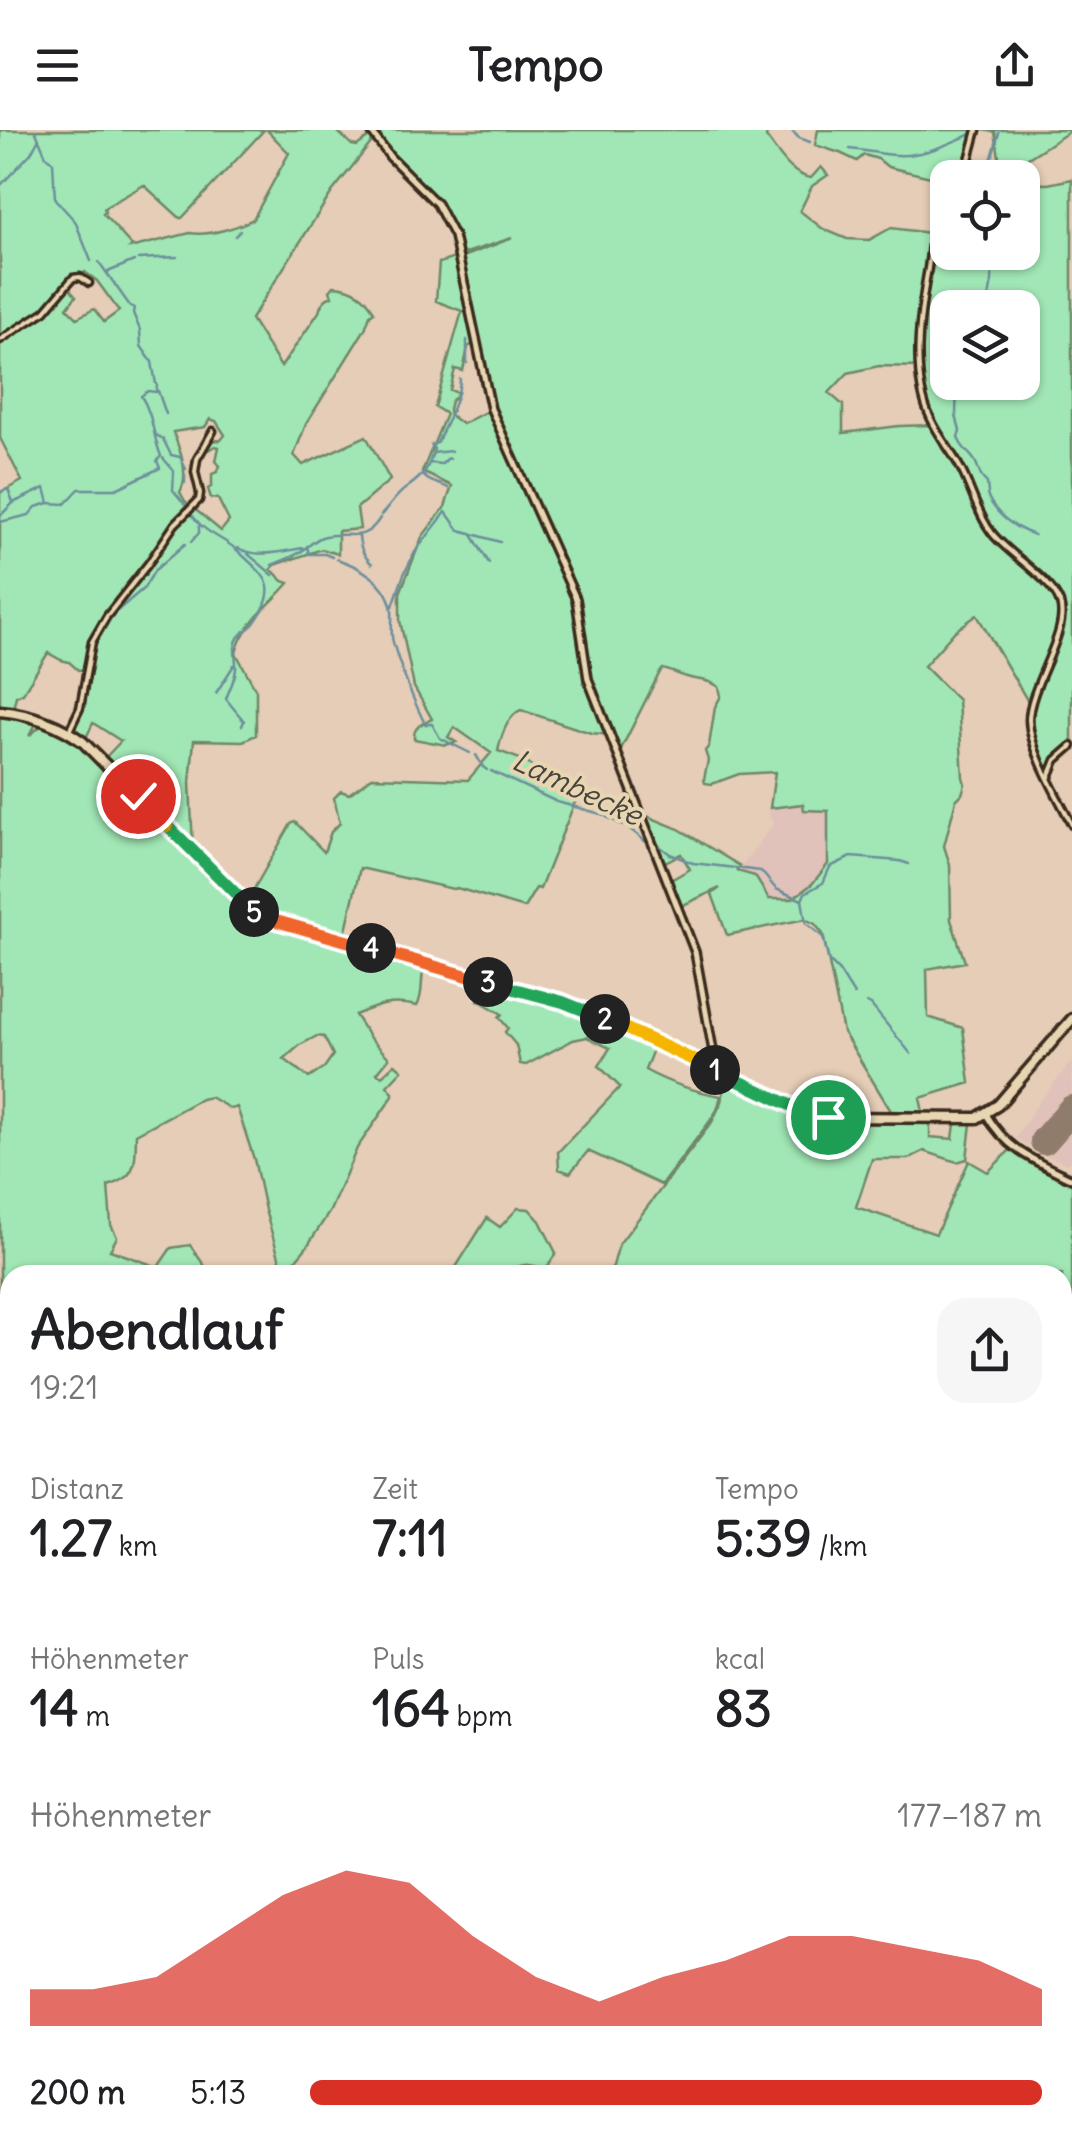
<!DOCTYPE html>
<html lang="de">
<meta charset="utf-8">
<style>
:root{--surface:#fff;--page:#f6f6f6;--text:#202124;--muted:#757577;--accent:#d93025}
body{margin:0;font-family:Delius,sans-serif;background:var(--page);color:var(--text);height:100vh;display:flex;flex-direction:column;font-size:38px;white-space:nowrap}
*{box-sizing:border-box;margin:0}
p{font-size:32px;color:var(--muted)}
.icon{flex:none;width:55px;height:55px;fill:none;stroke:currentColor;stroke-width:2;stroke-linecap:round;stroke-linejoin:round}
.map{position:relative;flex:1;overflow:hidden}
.panel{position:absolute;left:0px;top:1135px;width:1072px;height:885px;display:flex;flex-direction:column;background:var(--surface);border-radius:30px 30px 0 0;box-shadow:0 2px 8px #0004}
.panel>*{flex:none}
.controls{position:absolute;left:930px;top:30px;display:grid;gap:20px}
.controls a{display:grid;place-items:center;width:110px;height:110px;border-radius:20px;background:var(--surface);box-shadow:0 2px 8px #0004;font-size:50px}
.pin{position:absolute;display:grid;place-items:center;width:85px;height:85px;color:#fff;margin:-42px;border:5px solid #fff;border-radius:50%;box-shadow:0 2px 10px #0007}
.km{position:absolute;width:50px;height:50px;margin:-25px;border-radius:50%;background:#222;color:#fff;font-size:28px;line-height:50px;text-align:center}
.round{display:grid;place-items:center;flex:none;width:105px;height:105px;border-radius:30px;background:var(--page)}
.headline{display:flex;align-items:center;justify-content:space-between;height:170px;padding:0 30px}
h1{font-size:55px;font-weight:800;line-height:75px}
.metrics{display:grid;grid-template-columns:repeat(3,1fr);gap:15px;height:170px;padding:10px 30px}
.metrics div{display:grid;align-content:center}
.metrics b{font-size:50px;font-weight:800}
.metrics small{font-size:28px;font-weight:400}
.metrics p{font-size:28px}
.chart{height:280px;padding:20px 30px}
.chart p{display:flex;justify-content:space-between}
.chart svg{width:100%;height:180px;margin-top:10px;fill:var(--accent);opacity:.7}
ul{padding:0 30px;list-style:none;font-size:32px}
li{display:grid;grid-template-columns:160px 120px 1fr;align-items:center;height:75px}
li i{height:25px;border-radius:12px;background:var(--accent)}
header{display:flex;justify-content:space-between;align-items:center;height:130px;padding:0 30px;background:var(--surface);font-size:45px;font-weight:800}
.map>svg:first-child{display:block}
</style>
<header><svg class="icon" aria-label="menu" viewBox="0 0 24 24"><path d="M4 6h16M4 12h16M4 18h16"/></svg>Tempo<svg class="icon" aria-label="share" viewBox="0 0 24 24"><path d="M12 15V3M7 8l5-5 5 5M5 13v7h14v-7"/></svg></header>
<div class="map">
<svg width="1072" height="2020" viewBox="0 0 1072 2020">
<rect width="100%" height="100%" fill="#e5cdb7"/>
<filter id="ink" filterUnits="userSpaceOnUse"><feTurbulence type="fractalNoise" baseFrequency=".01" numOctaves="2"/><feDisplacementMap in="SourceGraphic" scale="20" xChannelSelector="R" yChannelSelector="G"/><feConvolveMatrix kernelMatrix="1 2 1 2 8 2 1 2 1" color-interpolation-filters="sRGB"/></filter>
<g filter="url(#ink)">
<!-- built -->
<path fill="#e1c2bb" d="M803 674 804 680H828V734L812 754 792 769H769L755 746 738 741 774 693 769 686 770 678Z
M1072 931V1028L1067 1034 1037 1022 1016 1008 1036 976Z"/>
<!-- green -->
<path fill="#a1e7b5" stroke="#6e886a" stroke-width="2.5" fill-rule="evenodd" d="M0 0H264L182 88H180L144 55 104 78 105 82 103 84 132 116 130 118 190 103C209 106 236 98 253 89L289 23 267 0H336L352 15 357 16 372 5 375 8 385 0H768L766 7C778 22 790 45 811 48L821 37 828 45 812 56 800 81 823 99 847 109 869 110 891 98 930 103 934 83 935 88 931 107 935 94 947 77 948 122H1022V48L966 47 969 41 981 40 1000 33 995 2 982 0H1072L1022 32 1024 53 1048 54 1072 49V615L1056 630 1048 644 1034 613 1030 596V575L977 485 955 501 924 536 958 570 963 647 965 654 962 664 956 670 944 716 950 735 951 790 965 832 927 839 928 887 963 898 970 953 920 968 924 987 894 986 843 902 823 804 815 794 805 789 727 805 712 764 720 758 679 777 669 751 690 739 681 724 661 734 642 684 679 699 740 736 737 741 755 746 769 769H792L812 754 828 734V681L804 680 803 674 770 678 775 642 739 644 712 654 705 653 704 649 708 630 705 621 709 616 715 577 721 566 719 557C709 549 699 551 687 547 679 545 672 541 663 539L659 544 618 625 611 605 591 603 521 580C507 586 501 607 498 621L523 630 551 650 579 662 540 759 536 758 524 778 457 758 453 759 360 738 344 809 271 788 246 773 291 694 295 692 324 722 331 702 340 693 334 668 341 661 349 664 372 647 468 650 491 623 454 597 448 607 456 612 446 615 414 609C413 596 423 593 432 589L414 557 400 490V463L422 407 445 377 452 356 422 342 446 284 435 277 462 181 436 171 439 133 458 127 476 212 468 217 463 241 455 239 450 260 458 263 456 267 451 271 449 279 450 285 462 294 491 279 476 191 460 128 512 108 460 125 443 81 386 23 375 8 332 62 251 189 281 237 319 182C321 174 324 169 332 166L330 161 334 156C353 157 366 165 374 182L370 185 365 199 306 294 294 325 303 335 366 306 390 350 357 378 360 399 338 401V424L322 419 275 435 271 439 283 451 289 453C270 476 243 493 236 523L256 560V605L243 611 194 610 190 653 193 718 105 628 121 611 93 593 85 610 70 601 78 587 87 539 78 540 69 532 61 530 48 523 23 563 16 566 13 579 0 577V363L22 351 0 308V211C22 196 45 186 62 165L45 180 0 209ZM85 142 97 151 119 181 104 192 94 179 77 188 67 178 76 166 68 157 62 164 72 147 81 146ZM948 178H1022V252H948ZM879 236 920 237 921 254 932 295 899 296 843 303V275L829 263 848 243ZM210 289 216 291 225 305 221 310C212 311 211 308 204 317L208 320 215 316 219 317 216 331 220 336 217 342 212 344V356L208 359 211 368 218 369 229 391 221 401 185 371 180 362C190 344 180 320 173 302L205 297Z
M818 0H975L962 47 948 48C947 63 951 75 934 81L935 48 888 37 878 29 864 25 857 31 840 23 815 15Z
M0 584 38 591 29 606 44 593 86 618 251 784 261 789 328 810 424 838C420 850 424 864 417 876 391 870 379 875 355 885L370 908 389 928 377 943 382 946 395 934 402 940 387 956 393 963V966L357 1018 330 1081 306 1118 284 1144 265 1080 254 1029 237 977 231 979 210 967 201 969 136 1004C135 1032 138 1047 108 1056L111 1095 117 1107 110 1120 158 1137 171 1118 190 1115 211 1145H10V1173L5 1171 10 1176V1273L0 1276ZM317 906 324 907 333 925 324 938 309 948 284 929 300 915Z
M484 854 561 873 655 914 645 940C670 954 693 961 721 966L717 980 710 991 661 1055 588 1021 570 1043 559 1039 558 1022 620 957 599 936 610 918 587 907 573 910 526 935 520 934 516 915 505 902 508 898 499 887 502 884 478 870Z
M727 949 802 982 930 990V1007L953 1009 955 994 971 993 967 1029 957 1032 924 1021 908 1029H872L856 1077 936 1104 969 1031 988 1042 1010 1020 1072 1052V1592L1063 1601 1062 1145H607L613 1136 619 1114 712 992 721 973Z
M518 1078 529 1079 540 1091 556 1123 546 1139C529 1134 520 1131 507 1145H451L487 1088 500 1097Z
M8 1323 10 1324V1678L0 1668V1327Z
M1062 1659H1072V1803L1063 1802Z
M0 1679 10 1686V2010H371L367 2020H0V1832L8 1815 0 1808Z
M375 2010H487L474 2020H370Z"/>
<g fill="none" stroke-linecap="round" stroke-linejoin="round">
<!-- stream -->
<path stroke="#6c8f9b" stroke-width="2.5" d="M35 0 46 26 53 32 55 69 75 91 91 131
M791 0 799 8 810 12
M850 19C871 21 894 28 914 24 935 21 954 11 974 3
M992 48 991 31 999 3
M0 56 31 23 39 8
M235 106 240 101
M138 129 177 127
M99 132 130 176 134 178 133 183 140 200 141 216 152 232 156 254
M108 142 134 131
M987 178 992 151V122
M467 210V233
M957 252 956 285 960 301 958 307C961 319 971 323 976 333 980 342 979 346 987 353L988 363
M158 261 166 284
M156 305 163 309 171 325 180 327 186 339
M433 323 451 321
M163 328 174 341 173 360 187 377
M430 333 442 334 448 328 450 329
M424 346C429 353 440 353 448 358
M185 353V345
M0 362 8 359 13 372
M987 365C996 385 1012 397 1034 405
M190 382C205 405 220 405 238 421 266 447 281 456 255 492 251 498 242 502 238 508 232 517 237 530 236 539 235 549 229 560 226 569L244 591 242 596
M381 385C390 377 395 366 405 359 423 346 428 341 434 319L431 315 437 313C445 297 460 265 460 249
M0 386 13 373 45 358 49 373
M0 392 29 385 36 377 49 373 65 374 79 359H116L160 338 157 331 161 326C153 307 153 284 141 266L148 261 156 262 157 256
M473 404 500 412
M359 406C360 418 363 425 372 434
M191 412 199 403V396
M307 416 309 424H325L332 427
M238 418C258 429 282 421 304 418
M248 424 273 445
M337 429C361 437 389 453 392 481 393 492 390 502 393 512 401 541 412 567 425 594H432L440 608 470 623
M272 435C281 431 293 427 302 421 309 416 314 410 322 407 347 399 363 416 380 388
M393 476 404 444 415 422 446 382 459 400 471 403 489 433
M116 482 144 458 155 440 185 414
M216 563 234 535
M476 625 483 637 487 640
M491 641 557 672 601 684 630 699 646 712
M654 712 670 724 693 733 761 741 776 759 802 770 805 763 823 753 830 737 851 727 900 731 909 734
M648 713 649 714
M802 770 806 793 823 807 829 831 839 841 854 865
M867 873 871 875 911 924
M0 1207 10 1210
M1062 1701 1072 1695
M1062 1992 1072 1999
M316 2020 320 2010
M937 2020 940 2010"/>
<!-- runway -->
<path stroke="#907c6a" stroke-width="28" d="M1044 1011 1072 979"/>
<!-- minor casing -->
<g stroke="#3b2a1e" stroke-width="11">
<path id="minor" d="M964 48 977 0
M948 74C930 95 932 113 928 138 920 183 910 246 931 289 939 307 953 323 962 341 972 361 978 385 992 403 1008 424 1052 449 1060 473 1070 502 1029 556 1029 590 1030 621 1058 667 1072 695
M0 210 45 181 73 148 80 147 89 153
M69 601 80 578 92 512 107 486 148 434 175 394 199 370 200 363 195 342 197 329 213 301
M1049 647 1056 630 1072 616
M0 1167 10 1174
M0 1307 10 1303
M713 2010 717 2020
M815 2010 816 2020
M1035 2010 1043 2020
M875 2020 876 2010
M913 2020 916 2010
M978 2020 985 2010
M1003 2020H1005"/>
</g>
<!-- tertiary casing -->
<g stroke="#3b2a1e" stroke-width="12">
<path id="tertiary" d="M370 0 390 27 437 74 454 106 491 279 576 469 588 549 695 822 714 926 711 938
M986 984C1006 1020 1037 1032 1072 1049
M0 1676 10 1684"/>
</g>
<!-- secondary casing -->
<g stroke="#3b2a1e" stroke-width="14">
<path id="secondary" d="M1062 1805H1072
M369 2020 373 2010"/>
</g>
<!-- primary casing -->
<g stroke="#3b2a1e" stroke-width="15">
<path id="primary" d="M0 581C30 584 59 594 83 612L233 763 261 786 577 877 785 974 814 985 828 987 977 988 998 975 1072 889"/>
</g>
<!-- minor -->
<use href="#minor" stroke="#e8d6b3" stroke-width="4"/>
<!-- tertiary -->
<use href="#tertiary" stroke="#e8d6b3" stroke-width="5"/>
<!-- secondary -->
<use href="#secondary" stroke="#e8d6b3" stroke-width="6"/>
<!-- primary -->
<use href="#primary" stroke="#e8d6b3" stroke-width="8"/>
</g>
</g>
<g fill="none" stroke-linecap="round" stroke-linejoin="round" filter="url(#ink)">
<!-- split-1 casing -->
<g stroke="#fff" stroke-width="20">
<path id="split-1" d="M715 940 803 981 828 987"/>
</g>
<!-- split-2 casing -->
<g stroke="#fff" stroke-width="20">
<path id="split-2" d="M605 889 715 940"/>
</g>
<!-- split-3 casing -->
<g stroke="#fff" stroke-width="20">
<path id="split-3" d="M488 852 563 872 605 889"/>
</g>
<!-- split-4 casing -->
<g stroke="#fff" stroke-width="20">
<path id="split-4" d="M371 818 488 852"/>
</g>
<!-- split-5 casing -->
<g stroke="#fff" stroke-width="20">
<path id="split-5" d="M254 782 269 789 371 818"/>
</g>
<!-- split-6 casing -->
<g stroke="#fff" stroke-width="20">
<path id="split-6" d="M168 696 254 782"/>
</g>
<!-- split-7 casing -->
<g stroke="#fff" stroke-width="20">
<path id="split-7" d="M138 666 168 696"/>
</g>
<!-- split-1 -->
<use href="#split-1" stroke="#22a559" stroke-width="12"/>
<!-- split-2 -->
<use href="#split-2" stroke="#f5b400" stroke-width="12"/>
<!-- split-3 -->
<use href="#split-3" stroke="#22a559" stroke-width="12"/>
<!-- split-4 -->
<use href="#split-4" stroke="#f0652b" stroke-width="12"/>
<!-- split-5 -->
<use href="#split-5" stroke="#f0652b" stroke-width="12"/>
<!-- split-6 -->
<use href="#split-6" stroke="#22a559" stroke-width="12"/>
<!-- split-7 -->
<use href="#split-7" stroke="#f5b400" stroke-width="12"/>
</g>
<g text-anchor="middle" stroke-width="8" stroke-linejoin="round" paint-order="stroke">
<!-- water labels -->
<g font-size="30" font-style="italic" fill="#47433d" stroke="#e8d6b3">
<text transform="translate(577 658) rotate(25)" y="10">Lambecke</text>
</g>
</g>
</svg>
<div class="controls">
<a><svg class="icon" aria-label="locate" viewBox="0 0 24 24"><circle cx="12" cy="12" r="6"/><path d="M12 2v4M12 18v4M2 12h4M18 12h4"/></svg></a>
<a><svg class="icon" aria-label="layers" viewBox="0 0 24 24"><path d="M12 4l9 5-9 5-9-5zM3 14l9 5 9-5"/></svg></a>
</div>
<div class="pin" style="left:828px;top:987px;background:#1e9e55"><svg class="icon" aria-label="arrive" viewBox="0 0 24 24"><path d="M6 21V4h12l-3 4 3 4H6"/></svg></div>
<div class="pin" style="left:138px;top:666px;background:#d93025"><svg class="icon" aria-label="check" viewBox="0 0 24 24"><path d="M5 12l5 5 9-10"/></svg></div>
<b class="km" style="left:715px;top:940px">1</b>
<b class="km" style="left:605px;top:889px">2</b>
<b class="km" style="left:488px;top:852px">3</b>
<b class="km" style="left:371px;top:818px">4</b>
<b class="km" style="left:254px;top:782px">5</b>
<section class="panel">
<div class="headline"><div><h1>Abendlauf</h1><p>19:21</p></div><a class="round"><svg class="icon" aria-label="share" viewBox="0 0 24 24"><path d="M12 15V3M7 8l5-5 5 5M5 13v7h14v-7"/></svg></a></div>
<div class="metrics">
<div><p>Distanz</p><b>1.27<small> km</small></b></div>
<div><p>Zeit</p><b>7:11</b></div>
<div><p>Tempo</p><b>5:39<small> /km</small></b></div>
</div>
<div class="metrics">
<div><p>Höhenmeter</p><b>14<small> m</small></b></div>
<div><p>Puls</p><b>164<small> bpm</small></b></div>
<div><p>kcal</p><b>83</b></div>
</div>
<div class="chart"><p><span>Höhenmeter</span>177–187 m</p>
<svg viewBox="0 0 160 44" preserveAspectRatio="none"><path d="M0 44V35L10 35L20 32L30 22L40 12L50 6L60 9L70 22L80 32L90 38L100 32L110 28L120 22L130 22L140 25L150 28L160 35V44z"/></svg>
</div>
<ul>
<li><b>200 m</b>5:13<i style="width:100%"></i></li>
</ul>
</section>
</div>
